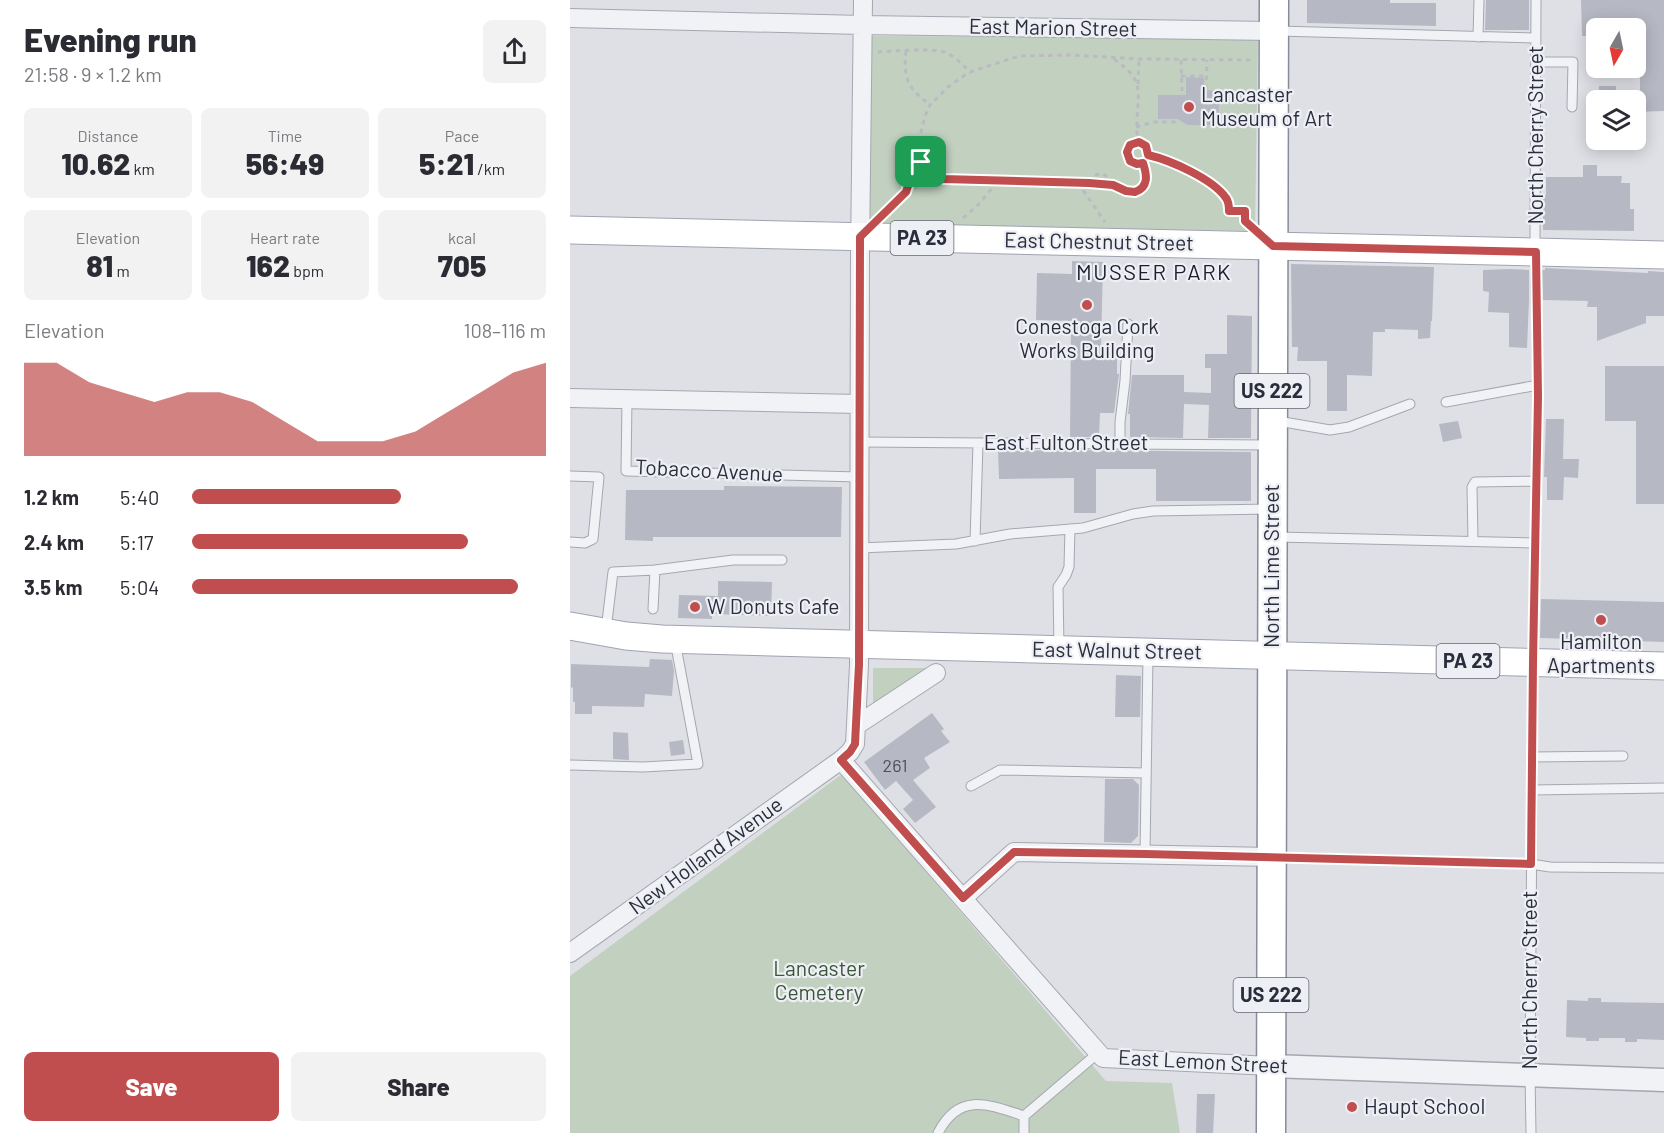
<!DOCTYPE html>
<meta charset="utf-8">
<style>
:root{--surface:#fff;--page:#f2f2f3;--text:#2b2b33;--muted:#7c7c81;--accent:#c14e4e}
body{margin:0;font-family:Barlow,sans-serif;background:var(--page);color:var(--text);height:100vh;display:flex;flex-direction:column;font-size:22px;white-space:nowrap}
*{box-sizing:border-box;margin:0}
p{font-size:20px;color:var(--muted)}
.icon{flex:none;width:33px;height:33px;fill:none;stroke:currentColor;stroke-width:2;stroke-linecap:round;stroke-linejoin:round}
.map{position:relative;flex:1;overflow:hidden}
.sheet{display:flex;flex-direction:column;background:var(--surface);width:570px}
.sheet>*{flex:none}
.needle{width:39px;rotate:189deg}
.controls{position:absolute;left:1016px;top:18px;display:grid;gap:12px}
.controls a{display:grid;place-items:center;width:60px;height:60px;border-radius:9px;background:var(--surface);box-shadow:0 3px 15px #0003;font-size:30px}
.pin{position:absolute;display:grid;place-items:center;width:51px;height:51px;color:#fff;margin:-26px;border-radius:12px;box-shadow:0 3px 9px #0006}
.round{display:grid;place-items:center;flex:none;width:63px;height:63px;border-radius:9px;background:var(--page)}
.head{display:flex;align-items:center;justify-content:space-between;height:102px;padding:0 24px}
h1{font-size:33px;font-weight:800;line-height:45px}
.figures{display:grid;grid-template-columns:repeat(3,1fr);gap:9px;height:102px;padding:6px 24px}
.figures div{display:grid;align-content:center;border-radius:9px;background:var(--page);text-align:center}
.figures b{font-size:30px;font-weight:800}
.figures small{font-size:16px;font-weight:400}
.figures p{font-size:16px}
.chart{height:168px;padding:12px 24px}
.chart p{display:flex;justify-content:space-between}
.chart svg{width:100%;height:108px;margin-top:6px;fill:var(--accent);opacity:.7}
.cta{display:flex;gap:12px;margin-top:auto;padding:12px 24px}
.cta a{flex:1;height:69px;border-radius:9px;background:var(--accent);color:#fff;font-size:24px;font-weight:800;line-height:69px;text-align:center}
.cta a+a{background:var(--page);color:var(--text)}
ul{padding:0 24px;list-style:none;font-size:20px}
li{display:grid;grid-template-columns:96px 72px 1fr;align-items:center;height:45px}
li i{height:15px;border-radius:8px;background:var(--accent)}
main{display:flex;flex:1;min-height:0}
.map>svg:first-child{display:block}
</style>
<main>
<section class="sheet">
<div class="head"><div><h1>Evening run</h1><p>21:58 · 9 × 1.2 km</p></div><a class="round"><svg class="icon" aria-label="share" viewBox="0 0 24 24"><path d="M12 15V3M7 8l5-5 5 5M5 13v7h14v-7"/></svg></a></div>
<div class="figures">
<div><p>Distance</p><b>10.62<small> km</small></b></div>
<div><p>Time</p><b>56:49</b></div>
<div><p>Pace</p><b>5:21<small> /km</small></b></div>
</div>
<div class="figures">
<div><p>Elevation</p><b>81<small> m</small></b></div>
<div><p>Heart rate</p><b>162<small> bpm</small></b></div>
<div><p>kcal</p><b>705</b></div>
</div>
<div class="chart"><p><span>Elevation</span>108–116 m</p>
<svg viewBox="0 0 160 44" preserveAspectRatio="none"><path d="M0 44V6L10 6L20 14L30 18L40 22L50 18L60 18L70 22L80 30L90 38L100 38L110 38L120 34L130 26L140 18L150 10L160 6V44z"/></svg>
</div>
<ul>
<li><b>1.2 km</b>5:40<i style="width:59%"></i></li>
<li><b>2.4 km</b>5:17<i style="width:78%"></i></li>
<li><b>3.5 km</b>5:04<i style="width:92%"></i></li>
</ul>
<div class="cta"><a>Save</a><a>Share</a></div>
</section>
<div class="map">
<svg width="1094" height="1133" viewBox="0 0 1094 1133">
<rect width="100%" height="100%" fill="#dfe0e6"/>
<!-- green -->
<path fill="#c2d0c0" d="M299 36 688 38 685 231 298 224Z
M303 668H359L303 706Z
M272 774 536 1081 602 1083 610 1133H0V976Z"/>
<!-- building -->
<path fill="#b6b9c3" d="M737 0H820V3H866V26L737 23Z
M916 0H959V30H915Z
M1011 0H1094V111L1065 112V93H1070V36H1065V28H1026V36H1012Z
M616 77 634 78 635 90 649 91V125H617L608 119H588V95H616Z
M1029 86H1046V100H1029Z
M1013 165H1027V176H1052L1051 183H1060V209H1064V231L973 230V195H976V177H1013Z
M502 261 533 262 531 348H547V374H549L544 413H530L529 437H500L501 321 466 320 467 273 502 274Z
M721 264 864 267 862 321H861L860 338 848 339V330L815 329V332H803L802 376 777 375V411H757V361H727L728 347H722Z
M975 268 1078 273V271L1094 272V316H1076V323L1027 341V307H1017L1018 301 973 300 972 270H975Z
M939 269 959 270V300L957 348 939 347V313L918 312 919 292 913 291V270Z
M657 315 682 316 681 438H638L639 405 614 404 613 438 560 437V414H558L562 375H614V392L641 393V368H635V354H657Z
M1035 366H1094V504H1066V421H1035Z
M976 419H994L993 459H1009L1008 478 994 477 993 500H977V477H974Z
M888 421 892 438 873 442 869 424Z
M499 450 681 452V501H586V469H526V513H504V478L429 479 428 451Z
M154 486 272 487 271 537H83V541L55 540 56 490H154Z
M148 581 202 582 201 616 142 614V619L108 618 109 595 148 596Z
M971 599 1094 602V642L970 638Z
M80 659 102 660 104 671 102 696 75 694 74 707 22 706V714H5V702H3V687L1 688V664L79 667Z
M546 675 571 676 570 717H545Z
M362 713 374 729 371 731 380 742 354 758 360 768 343 780 366 807 345 823 333 809 343 800 326 781 315 790 294 762Z
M43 732 58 733 59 760 43 759Z
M113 740 115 754 101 756 99 742Z
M535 779H563L569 785 568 836 561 843 534 842Z
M1018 998H1031V1002L1094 1003V1040L1067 1039V1042H1055V1038H1029V1041H1016V1038L996 1037 997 1000 1018 1001Z
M627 1094H645L643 1133H626Z"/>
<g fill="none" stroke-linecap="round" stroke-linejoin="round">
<!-- service casing -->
<g stroke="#a5a7b0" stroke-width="11">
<path id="service" d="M708 31 966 38
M908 37 909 0
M966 62H1003L1002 107
M57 399 56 471 289 477
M876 402 968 385
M708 421 760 430 779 427 840 404
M289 442 700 445
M550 443V422L555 381 558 324
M0 476 29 477 23 539 15 543 0 542
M707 537 965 543
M405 541 408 443
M903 541 902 487 905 482 966 481
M289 548 386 544 440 534 513 528 563 514 583 511 700 509
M83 609 85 570 163 560H212
M36 630 43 572 85 570
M489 648 488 587 496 575 499 567 500 529
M962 757 1053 756
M0 765 73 767 128 764 105 641
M401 786 430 770 576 773
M962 790 1094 788
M575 854 578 655
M704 857 961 864 980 867 1094 868
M454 1116 528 1053
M368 1133C389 1092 418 1104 454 1116V1133
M961 1133 960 1075 963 662 968 397 965 233 966 0"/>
</g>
<!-- minor casing -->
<g stroke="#a5a7b0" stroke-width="20">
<path id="minor" d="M0 18 292 25 704 31
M0 398 289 404
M287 725 366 673
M271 760 533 1058 701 1066
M393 898 444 852 701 857
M0 953 271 760 280 752 285 744 289 665 290 253 293 0"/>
</g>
<!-- tertiary casing -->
<g stroke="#a5a7b0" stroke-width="25">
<path id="tertiary" d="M701 1066 1094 1080"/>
</g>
<!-- primary casing -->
<g stroke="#9fa3b1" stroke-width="29">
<path id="primary" d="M0 230 1094 255
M0 626 56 636 92 639 1094 666"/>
</g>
<!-- trunk casing -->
<g stroke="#878c9c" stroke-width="31">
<path id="trunk" d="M701 1133 704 0"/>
</g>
<!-- path -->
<path stroke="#b9bbc1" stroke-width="3" stroke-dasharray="4.5 4.5" stroke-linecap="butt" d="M336 51C333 79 338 88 360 105
M308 52C323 51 361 48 374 52 385 56 392 64 400 72L449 56 502 55 569 59 684 60
M544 59C572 79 569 86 567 118 567 127 566 134 569 142
M611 60 612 91
M611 76H636
M568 84 569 59
M636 89 637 60
M566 127 583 122H610
M557 153a11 11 0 1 1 22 0a11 11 0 1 1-22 0Z
M578 155C600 160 643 179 656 197 659 202 659 206 659 211H675V221L679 225
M351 162C356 172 363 175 373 179L519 183 543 185 561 192 569 191C579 184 576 173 573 163
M508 183 535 222
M520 183 526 175 532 173 540 179 544 186
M336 192 358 182 371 179
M310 217 336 192 342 174 351 162V132L355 116 360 105 378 87 399 72
M393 218 409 204 427 182"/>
<!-- service -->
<use href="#service" stroke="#f1f2f5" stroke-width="9"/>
<!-- minor -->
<use href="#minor" stroke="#f1f2f5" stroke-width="18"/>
<!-- tertiary -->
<use href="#tertiary" stroke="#f1f2f5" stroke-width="22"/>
<!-- primary -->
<use href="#primary" stroke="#fff" stroke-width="27"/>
<!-- trunk -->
<use href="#trunk" stroke="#fff" stroke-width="28"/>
</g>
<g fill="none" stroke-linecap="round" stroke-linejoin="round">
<!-- route casing -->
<g stroke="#fff" stroke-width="12">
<path id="route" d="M569 142 576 146 578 155C600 160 643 179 656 198 659 202 659 206 659 211H675V221L703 246 966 252 968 397 963 662 961 864 575 854 444 852 393 898 271 760 280 752 285 744 289 664 290 237 336 192 342 174 351 162C356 172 363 175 373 179L519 183 543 185 556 191 565 192C579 187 577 175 573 163L567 164 560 161 557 152 560 145Z"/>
</g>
<!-- route -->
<use href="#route" stroke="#c14e4e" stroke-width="8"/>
</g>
<!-- markers -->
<g fill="#c14e4e" stroke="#eeeff4" stroke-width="2">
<circle cx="619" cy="107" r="6"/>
<circle cx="517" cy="305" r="6"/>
<circle cx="125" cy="607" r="6"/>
<circle cx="1031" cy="620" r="6"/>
<circle cx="782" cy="1107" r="6"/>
</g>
<g text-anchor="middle" stroke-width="4.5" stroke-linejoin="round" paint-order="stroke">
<!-- number labels -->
<g font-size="18" fill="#4c505e">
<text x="325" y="772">261</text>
</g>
<!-- shield labels -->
<g fill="#eeeff4" stroke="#646773" stroke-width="1.5">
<rect x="320.5" y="221" width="63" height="34" rx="4.5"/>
<rect x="664.5" y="374" width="75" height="34" rx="4.5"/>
<rect x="866.5" y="644" width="63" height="34" rx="4.5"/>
<rect x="663.5" y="978" width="75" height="34" rx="4.5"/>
</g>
<g font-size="20" font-weight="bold" fill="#292d3c">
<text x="352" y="245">PA 23</text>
<text x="702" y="398">US 222</text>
<text x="898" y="668">PA 23</text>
<text x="701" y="1002">US 222</text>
</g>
<!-- street labels -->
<g font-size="21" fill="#292d3c" stroke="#eeeff4">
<text transform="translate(483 28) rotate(1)" y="7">East Marion Street</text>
<text transform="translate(966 135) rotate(-90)" y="7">North Cherry Street</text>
<text transform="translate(529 242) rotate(1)" y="7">East Chestnut Street</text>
<text x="496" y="450">East Fulton Street</text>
<text transform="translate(139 471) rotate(3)" y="7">Tobacco Avenue</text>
<text transform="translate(702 566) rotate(-90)" y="7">North Lime Street</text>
<text transform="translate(547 651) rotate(1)" y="7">East Walnut Street</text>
<text transform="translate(136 856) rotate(-36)" y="7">New Holland Avenue</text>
<text transform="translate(960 980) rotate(-90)" y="7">North Cherry Street</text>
<text transform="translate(633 1062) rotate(3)" y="7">East Lemon Street</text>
</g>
<!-- poi labels -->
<g font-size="21" fill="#292d3c" stroke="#eeeff4" text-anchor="start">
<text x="631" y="102">Lancaster<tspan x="631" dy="24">Museum of Art</tspan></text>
<text x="517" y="334" text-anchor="middle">Conestoga Cork<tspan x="517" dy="24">Works Building</tspan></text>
<text x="137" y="614">W Donuts Cafe</text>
<text x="1031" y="649" text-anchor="middle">Hamilton<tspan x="1031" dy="24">Apartments</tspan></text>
<text x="794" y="1114">Haupt School</text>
</g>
<!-- park labels -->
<g font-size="21" fill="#395638" stroke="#eeeff4">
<text x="249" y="976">Lancaster<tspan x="249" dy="24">Cemetery</tspan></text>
</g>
<!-- neighbourhood labels -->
<g font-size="22" letter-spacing="1.5" fill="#1b1f2d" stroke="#eeeff4">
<text x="584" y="280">MUSSER PARK</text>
</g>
</g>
</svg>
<div class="controls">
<a><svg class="needle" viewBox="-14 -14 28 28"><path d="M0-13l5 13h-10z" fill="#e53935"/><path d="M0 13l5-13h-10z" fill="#7c7c81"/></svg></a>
<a><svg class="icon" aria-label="layers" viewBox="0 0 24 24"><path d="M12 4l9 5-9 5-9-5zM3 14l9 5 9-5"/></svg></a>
</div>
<div class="pin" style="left:351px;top:162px;background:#1e9e55"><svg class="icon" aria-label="arrive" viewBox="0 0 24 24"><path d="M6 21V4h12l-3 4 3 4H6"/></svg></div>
</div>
</main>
